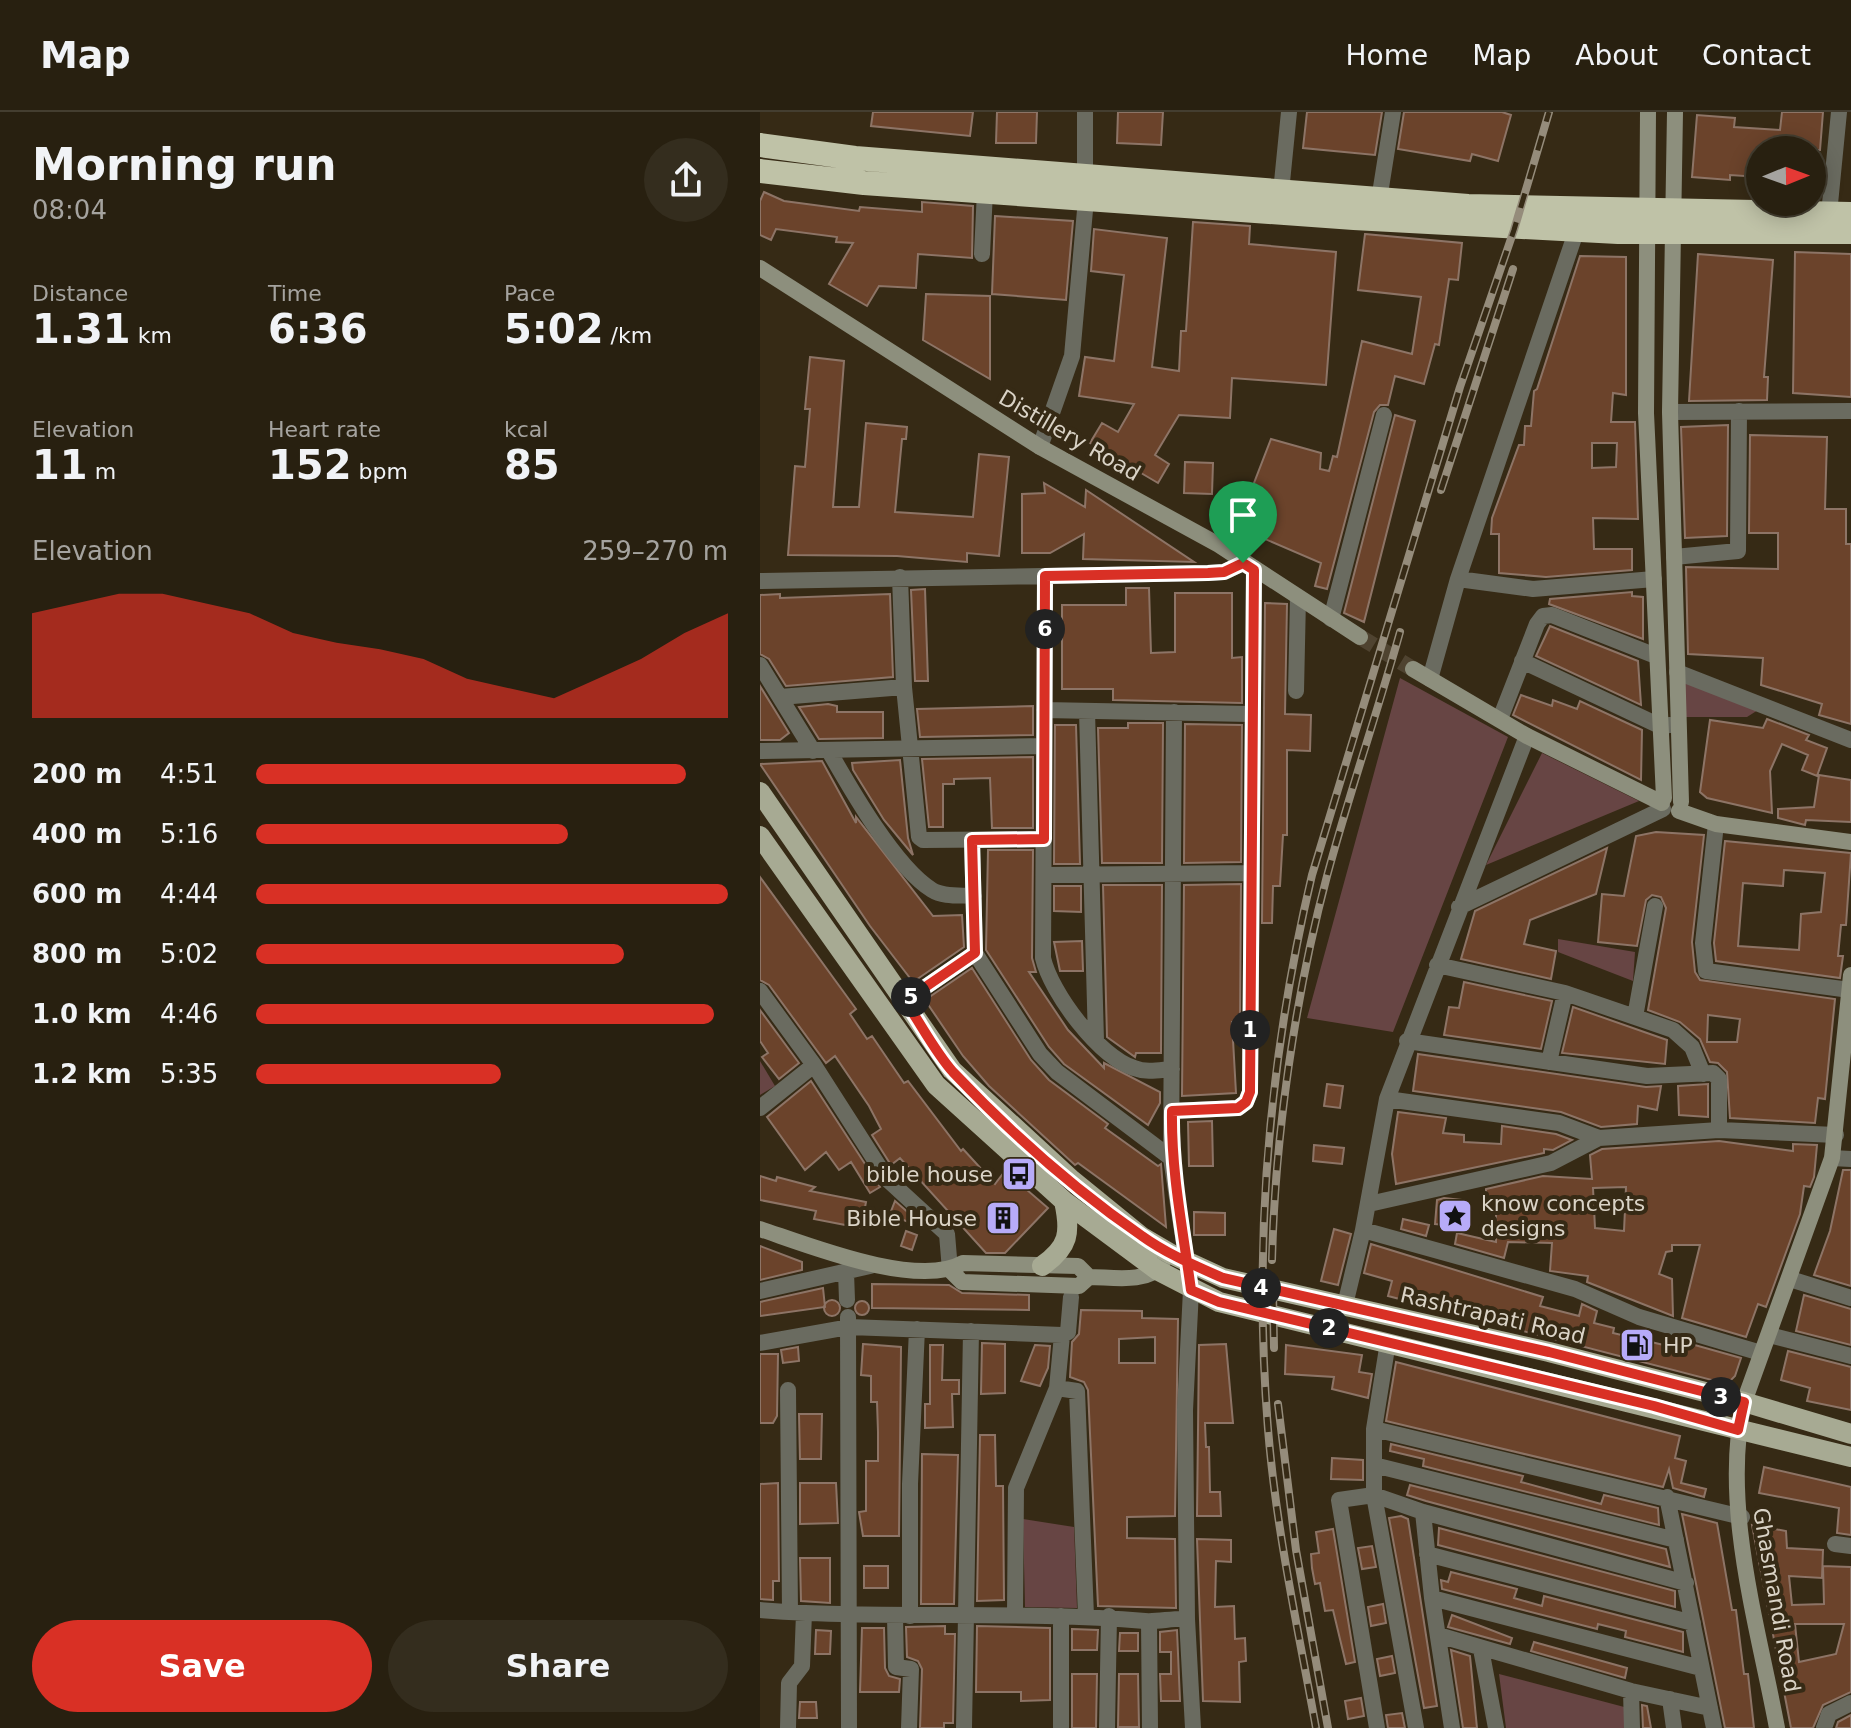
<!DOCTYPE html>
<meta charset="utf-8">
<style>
:root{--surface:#282010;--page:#342d1e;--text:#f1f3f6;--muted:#a5a39f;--line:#443e30;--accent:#d93025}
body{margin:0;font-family:"DejaVu Sans",sans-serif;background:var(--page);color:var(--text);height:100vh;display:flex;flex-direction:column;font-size:30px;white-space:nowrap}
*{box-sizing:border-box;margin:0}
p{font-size:26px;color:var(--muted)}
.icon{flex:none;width:44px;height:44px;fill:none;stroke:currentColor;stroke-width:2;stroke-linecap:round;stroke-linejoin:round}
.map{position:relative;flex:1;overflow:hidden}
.drawer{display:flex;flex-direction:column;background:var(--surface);width:760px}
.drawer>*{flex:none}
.needle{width:52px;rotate:89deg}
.controls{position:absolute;left:986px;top:24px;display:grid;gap:16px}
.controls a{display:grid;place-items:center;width:80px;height:80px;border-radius:50%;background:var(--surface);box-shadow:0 4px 20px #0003,0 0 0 2px var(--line);font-size:40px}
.pin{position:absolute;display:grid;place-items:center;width:68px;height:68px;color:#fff;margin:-82px -34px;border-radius:50% 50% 50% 0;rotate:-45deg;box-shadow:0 0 8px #0007}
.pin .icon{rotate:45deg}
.km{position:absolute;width:40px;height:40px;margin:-20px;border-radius:50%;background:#222;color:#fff;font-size:22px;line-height:40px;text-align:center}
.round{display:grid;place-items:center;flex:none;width:84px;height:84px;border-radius:42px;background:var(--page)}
.head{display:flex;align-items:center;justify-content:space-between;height:136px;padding:0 32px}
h1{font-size:44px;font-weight:800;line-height:60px}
.metrics{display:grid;grid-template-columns:repeat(3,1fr);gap:12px;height:136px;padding:8px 32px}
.metrics div{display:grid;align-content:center}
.metrics b{font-size:40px;font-weight:800}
.metrics small{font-size:22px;font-weight:400}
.metrics p{font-size:22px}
.chart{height:224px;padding:16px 32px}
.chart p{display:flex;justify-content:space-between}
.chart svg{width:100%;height:144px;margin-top:8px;fill:var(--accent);opacity:.7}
.primary-button{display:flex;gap:16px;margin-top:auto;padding:16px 32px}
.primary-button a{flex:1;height:92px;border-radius:48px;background:var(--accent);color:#fff;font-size:32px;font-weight:800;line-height:92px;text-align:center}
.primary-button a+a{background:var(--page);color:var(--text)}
ul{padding:0 32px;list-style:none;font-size:26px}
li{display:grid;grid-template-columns:128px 96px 1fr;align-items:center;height:60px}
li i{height:20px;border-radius:10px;background:var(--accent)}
header{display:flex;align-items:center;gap:48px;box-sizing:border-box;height:112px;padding:0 40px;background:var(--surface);border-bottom:2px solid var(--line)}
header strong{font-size:38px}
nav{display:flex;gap:44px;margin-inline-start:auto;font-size:28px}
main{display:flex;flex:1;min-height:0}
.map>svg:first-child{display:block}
</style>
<header>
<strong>Map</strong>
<nav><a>Home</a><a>Map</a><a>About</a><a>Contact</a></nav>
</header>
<main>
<section class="drawer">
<div class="head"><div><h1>Morning run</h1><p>08:04</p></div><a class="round"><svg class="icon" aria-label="share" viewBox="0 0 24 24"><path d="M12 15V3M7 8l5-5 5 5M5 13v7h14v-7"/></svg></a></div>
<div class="metrics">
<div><p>Distance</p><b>1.31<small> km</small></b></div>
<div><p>Time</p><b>6:36</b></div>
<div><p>Pace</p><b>5:02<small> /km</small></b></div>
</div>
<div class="metrics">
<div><p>Elevation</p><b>11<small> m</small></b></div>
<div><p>Heart rate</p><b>152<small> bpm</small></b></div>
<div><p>kcal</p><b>85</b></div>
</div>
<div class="chart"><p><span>Elevation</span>259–270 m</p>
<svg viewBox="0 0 160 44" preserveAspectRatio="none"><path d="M0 44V12L10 9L20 6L30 6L40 9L50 12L60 18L70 21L80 23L90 26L100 32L110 35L120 38L130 32L140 26L150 18L160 12V44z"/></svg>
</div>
<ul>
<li><b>200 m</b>4:51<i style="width:91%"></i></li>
<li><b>400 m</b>5:16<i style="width:66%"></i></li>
<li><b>600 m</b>4:44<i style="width:100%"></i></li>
<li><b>800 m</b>5:02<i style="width:78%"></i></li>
<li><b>1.0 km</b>4:46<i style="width:97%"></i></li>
<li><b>1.2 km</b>5:35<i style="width:52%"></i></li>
</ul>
<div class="primary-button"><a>Save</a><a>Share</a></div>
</section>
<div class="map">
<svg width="1091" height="1616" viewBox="0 0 1091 1616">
<rect width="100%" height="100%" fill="#362a15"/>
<!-- green -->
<path fill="#674544" d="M922 565 1006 593 987 605H922Z
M640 566 748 625 633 920 547 906Z
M782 641 879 689 726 753Z
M798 827 875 840 873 869 798 840Z
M0 949 15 974 0 983Z
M263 1407 314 1415 317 1496 265 1495Z
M739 1562 868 1596 869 1616H746Z"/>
<!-- building -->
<path fill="#6b432b" stroke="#8d7466" stroke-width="2" fill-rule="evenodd" d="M113 0H213L210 24 111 14Z
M237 0H277L276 31H236Z
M358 0H403L401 33 357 31Z
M547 0H622L615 43 543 36Z
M644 0H742L751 3 738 49 712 42 710 49 638 37Z
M1022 0H1063L1060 38H1000V65L970 63V68L932 65 937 3 975 6 974 15 1020 18Z
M4 80 24 89 99 99 100 95 162 100V90L213 94 212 146 158 142 156 176 119 174 107 194 69 172 93 131 76 130 77 125 16 117 11 128 0 123V89Z
M235 104 313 109 306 188 232 182Z
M433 110 490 114 489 132 576 140 566 273 472 266 470 306 419 303 395 343 409 352 398 371 330 331 342 311 358 320 374 292 319 284 325 245 354 249 364 163 331 159 334 117 407 126 392 255 419 259 421 219H426Z
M605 122 702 131 698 168 689 167 679 233 675 232 664 272 635 264 628 293H620L614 300 567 477 555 474 561 451 477 415 511 327 561 341 560 357 569 359 573 344 577 345 602 229 652 242 661 185 598 178Z
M1035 140 1091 142V285L1033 281Z
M938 142 1013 148 1004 265H1008L1007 288 929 289Z
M820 144 866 145V283L853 281 851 310H875L878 407 833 406 834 437H872V458L786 465 739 461V422H731L732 406 759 333H764L765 314H771L774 279 777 277ZM832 331H857L856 355 832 356Z
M166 182 230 184V267L163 228Z
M50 245 84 249 73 395H99L106 311 147 315 146 327H142L135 400 213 405 219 342 249 345 239 444 207 441V450L137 444 28 443 35 354 45 355 50 297H45Z
M635 303 655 309 604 510 584 501Z
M968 313 967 424 925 426 921 315Z
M990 323 1067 325 1065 397H1086V432H1091V612L1059 603 1062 592 1001 573 1003 546 928 542 926 455 1018 457V421H989Z
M425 350 453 351 452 382 424 381Z
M284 371 325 395 326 378 434 450 323 447 324 422 290 441H262V382L285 381Z
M366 476H389L391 541 415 540V481H472V546L482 545V591L353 588V577H302V493H366Z
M165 477 168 569H155L151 478Z
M872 480V484L883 485V527L789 492 790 487Z
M20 482V486L130 482 133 565 26 574 9 547 0 542V483Z
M505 491 527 492 525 602 551 603 550 639 527 638V723H523L520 774H513L512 811H502Z
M790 514 878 549 881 593 776 544Z
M0 574 29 621 20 628H0Z
M761 583 792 594 793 588 817 597 820 589 882 618 881 668 753 603Z
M68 592 77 594V600H123V626L59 627 39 595Z
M273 594V623L160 625 157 597Z
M1007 607 1049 623 1046 628 1067 636 1057 664 1042 658 1048 643 1022 632 1010 659 1012 701 947 686 940 680 950 608 1003 616Z
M368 611H403L402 751H342L338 616H368Z
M425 612 482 613 481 750 424 751Z
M295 613H316L320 752H294Z
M273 645V716H232L230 666 194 667V672H183V715H169L162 647Z
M140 648 148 726 153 743 124 708 93 658 92 651Z
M62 649 96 711V705L173 804 202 803 204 835 153 870 110 814 0 652Z
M1059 663 1091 668V710L1046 708 1045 713 1018 706V697L1054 695Z
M896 720 944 723 932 830 935 860 940 868 1075 887 1065 987 1058 986 1055 1011 970 1006 967 960 958 951 950 950 940 927 920 910 888 898 906 796 901 785 892 783 886 788 877 834 838 830 842 782 864 784 876 724ZM948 903 980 907 977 930H947Z
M965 729 1091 741 1086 813H1081L1078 844H1083L1080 866 956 849 954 831ZM1024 758 1065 761 1061 800 1041 802 1039 838 978 834 983 771 1023 774Z
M847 736 836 782 770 808 764 832 796 839 791 867 701 847 715 799Z
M228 738H273L272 846 276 860H269L308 918 344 956V951L400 980V991L388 1013 304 952 289 935 226 838Z
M0 765 96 897 90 902 107 927 112 924 144 971 148 969 201 1039 203 1037 235 1072 245 1059 288 1096 245 1141H226L140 1046 131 1053 112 1023 121 1017 109 994 75 944 66 951 9 873 0 868Z
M481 772 480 910H472L476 981 422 984 424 773Z
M343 773H402L401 941H376L375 945 347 925Z
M294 774H321V800L294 799Z
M322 829 323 859H300L294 830Z
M212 856 271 948 289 968 348 1012 345 1016 398 1054 401 1052 406 1115 318 1051 315 1053 229 974 203 944 165 888Z
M704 870 792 889 781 937 684 923 689 895 699 896Z
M813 895 907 928 905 952 802 941Z
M0 898 39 951 19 967 2 945 8 941 0 929Z
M658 942 886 975 901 974 897 998 878 994 877 1012 841 1015 801 1000 653 979Z
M51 969 120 1075 110 1081 91 1050 79 1058 66 1040 45 1058 7 1005Z
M567 972 583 974 580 996 564 994Z
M948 972V1005L919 1003 918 974Z
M638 1000 686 1006 683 1021 704 1023V1030L741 1032 742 1014 796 1022 812 1028 793 1038 784 1037V1041L636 1072 632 1042Z
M452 1009 453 1054H429L428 1010Z
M959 1029 1033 1039V1032L1057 1033 1054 1065 1050 1075 1044 1074 1040 1102 1006 1195 998 1192 986 1225 922 1206 940 1133H912V1139L906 1140 899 1162 912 1167 913 1204 827 1170 828 1164 790 1159 792 1131 748 1130 744 1146 695 1132 697 1121 736 1130V1091H726V1077L783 1064 832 1067 830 1043 842 1037ZM866 1075 864 1119 835 1116 833 1076Z
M554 1033 584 1036 582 1052 553 1049Z
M1083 1058H1091V1174L1054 1163 1070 1119Z
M0 1064 16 1069 17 1065 55 1075 50 1079 106 1090 101 1116 54 1107 56 1099 0 1088Z
M684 1086 701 1088 699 1114 675 1112 677 1088Z
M135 1089 151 1103 148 1110 130 1102Z
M434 1100 465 1101V1123H434Z
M643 1107 669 1113 666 1124 641 1117Z
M574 1117 591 1122 578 1173 561 1169Z
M146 1119 157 1123 152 1138 141 1134Z
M611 1132 783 1185 780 1194 819 1204 822 1192 837 1199 834 1211 854 1216 853 1221 908 1234 909 1230 917 1228 981 1246 975 1264 967 1272 628 1184 632 1169 604 1161Z
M0 1134 42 1150V1158L0 1168Z
M112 1172 189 1173 202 1181 269 1183V1198L112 1196Z
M63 1176 65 1195 0 1204V1190Z
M1044 1183 1091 1197V1233L1036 1219Z
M64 1196a8 8 0 1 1 16 0a8 8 0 1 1-16 0Z
M95 1196a7 7 0 1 1 14 0a7 7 0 1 1-14 0Z
M321 1198 382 1199V1206L418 1207 415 1404 367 1405V1426L415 1427 416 1496 338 1494 328 1278 324 1270 310 1265 312 1230 319 1222ZM395 1225V1251H359V1227Z
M222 1231 245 1232V1281L221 1282Z
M103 1232 141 1235 139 1424H103L99 1400 106 1399V1349H118V1320L117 1290H111V1264L101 1263Z
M466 1232 473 1311H445L446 1335H449L450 1380H460L461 1404H437L439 1233Z
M170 1233H183L182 1268H199V1282H192L193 1315 165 1316V1292H170Z
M275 1233 290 1234 288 1256 280 1274 261 1269Z
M526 1233 602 1243 599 1260 612 1262 608 1286 572 1277 574 1265 525 1262Z
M38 1235 39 1249 23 1251 21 1238Z
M1028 1239 1091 1255V1298L1047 1289 1050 1276 1021 1268Z
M0 1242H18L17 1304 13 1311H0Z
M636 1250 920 1324 915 1346 926 1349 921 1371 946 1377 944 1385 913 1376 909 1357 903 1375 626 1309Z
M39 1302H62L61 1347H40Z
M220 1323H235L236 1374H243L244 1488 217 1489Z
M631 1332 763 1364 761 1370 841 1392 844 1383 898 1396 899 1413 663 1354 664 1347 630 1339Z
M162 1342 198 1343 194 1492H161Z
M572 1346 603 1348V1368L571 1367Z
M1004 1355 1091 1375V1423L1077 1421 1079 1396 999 1381Z
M18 1371 19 1469H13V1488L0 1487V1372Z
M40 1371H76L78 1411 40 1412Z
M650 1373 906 1437 910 1455 666 1389 647 1383Z
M922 1402 957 1411 972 1498H976L984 1562H988L994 1616H965Z
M641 1404 648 1407 677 1594 664 1596 629 1406Z
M992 1413 1026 1419 1027 1436 1063 1438 1062 1466 1029 1464 1032 1493 1064 1492 1063 1454 1091 1455V1580L1063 1593 1053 1616H1031ZM1035 1512H1084L1076 1542 1039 1550Z
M679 1416 915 1479V1495L678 1433Z
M573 1417 595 1550 586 1552 573 1498 565 1499 560 1471 555 1472 552 1456 551 1442 559 1441 556 1420Z
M437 1427 471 1428V1450L456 1449 455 1495 474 1494 475 1527 485 1526 486 1549 479 1550 480 1590 443 1589Z
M612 1434 616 1455 602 1457 598 1436Z
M40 1446H70V1491L41 1489Z
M104 1454H128V1476H104Z
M691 1460 757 1477 754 1486 782 1494 784 1484 923 1520V1540L865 1525 866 1519 838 1512 837 1517 682 1477 681 1468 688 1470Z
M623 1492 626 1511 611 1514 608 1495Z
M692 1503 752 1526 750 1532 688 1515Z
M185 1514V1522H195L193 1611H184V1616H160L162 1557 158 1549 147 1545 146 1515Z
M217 1514 290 1516V1588L261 1589V1580H216Z
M102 1516H124L125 1556 129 1564 140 1567 139 1580H100Z
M312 1517 338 1518 337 1538H312Z
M56 1518 71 1519 70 1542H55Z
M417 1518 420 1589H401L400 1562H411V1540H400V1520Z
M360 1521H378V1539H359Z
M774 1530 867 1556 865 1566 771 1539Z
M691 1538 710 1544 717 1616H703Z
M632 1544 635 1561 620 1564 617 1547Z
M312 1562H337L336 1616H312Z
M359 1562H378L379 1615H358Z
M601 1586 604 1604 588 1607 585 1589Z
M40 1590H56L57 1606H39Z
M882 1593 887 1594 891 1616H883Z
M642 1601 645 1616H628L626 1603Z
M1091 1603V1616H1076L1078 1610Z"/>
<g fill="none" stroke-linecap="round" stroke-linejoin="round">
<!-- secondary-tunnel -->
<path stroke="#4f4330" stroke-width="16" stroke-dasharray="16 8" stroke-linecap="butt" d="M600 525 653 557"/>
<!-- street -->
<path stroke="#6a6b60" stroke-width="16" d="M325 65V0
M521 80 529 0
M619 88 633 0
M1069 102 1079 0
M222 142 225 79
M910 300 1091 299
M280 335 312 244 326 87
M914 445 978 439 979 299
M285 464 283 846C291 881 339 945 374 956 387 961 399 958 412 957
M140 465 144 575 159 725 163 728 284 727
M698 467 773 477 894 467
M0 469 448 461 464 460 483 451
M571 507 624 303
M762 549 900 614 910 613
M0 553 53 639
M917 560 1091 628
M670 567 698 467 817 117
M536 579 538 486
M20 585 144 575
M284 598 490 602
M327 599 336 929
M740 607 777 512 783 504 792 503 896 544
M0 639 284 634
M69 639C90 676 135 755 172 778 183 785 200 783 214 784
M956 712 943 831 946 859 1090 878
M212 728 215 841 280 942 297 960 411 1046
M284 763 489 761
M699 795 903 697
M677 853 805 881 913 918 932 935 943 962
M0 879 54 953 127 1067 187 1122 190 1158
M145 889 215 841
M875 905 895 794
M647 929 887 964 953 961 959 967V1018
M789 950 805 881
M627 987 799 1011 839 1026
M0 996 54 953
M412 999 478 996 486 990 490 980 494 458
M1072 1046 1091 1047
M609 1092 791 1051 839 1026 959 1018 1076 1023
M603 1118 815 1177 879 1205 1001 1241
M86 1160 87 1188
M1030 1167 1091 1186
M0 1179 110 1154
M585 1193 603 1118 627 987 767 624
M88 1205 89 1616
M1009 1223 1091 1244
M628 1230 614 1317V1383L656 1616
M0 1231 89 1215 302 1223
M297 1276 317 1279 326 1504
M28 1278 30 1500
M614 1317 982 1405
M614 1353 916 1428
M907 1385 954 1616
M663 1400 672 1486 692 1616
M1075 1432 1091 1434
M667 1442 933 1511
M672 1486 941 1556
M0 1498C128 1508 257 1498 385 1509 398 1510 413 1506 427 1507L425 1298 431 1178 411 1046 414 600
M255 1502 256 1376 297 1276 302 1223 308 1220 311 1185
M135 1504 136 1555 151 1557 149 1616
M150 1504V1372L157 1217
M427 1507 433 1616
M389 1510 390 1616
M678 1523 871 1579 950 1596
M721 1537 736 1616
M871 1579 872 1616
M910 1587 914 1616
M28 1616 29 1571 42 1554 44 1501
M204 1616 211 1219
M301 1616V1504
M347 1616 349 1504
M617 1616 579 1388 614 1383 663 1400 926 1471
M1064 1616 1069 1602 1091 1591"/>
<!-- secondary -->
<path stroke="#8d8f7d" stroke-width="16" d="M888 0 886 301 904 686
M915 0 910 300 921 690
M0 156 280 335 459 433 600 525
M653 557 767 624 902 691
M919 699 956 712 1091 730
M0 1117C48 1133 157 1177 203 1151L318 1154 329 1165C352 1165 386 1172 402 1153
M190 1158 202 1170 319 1174 329 1165
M1017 1616C998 1514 961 1393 984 1290L1072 1046 1091 863"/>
<!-- primary -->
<path stroke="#a7aa93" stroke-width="20" d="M0 680 192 958 312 1068 382 1125 411 1142 463 1166 789 1240 984 1290 1091 1322
M0 724 176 973 304 1089 397 1158 459 1190 1091 1345
M282 1154C309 1135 311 1121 304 1089"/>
<!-- highway -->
<path stroke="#bfc2a7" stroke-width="24" d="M0 33 95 46 708 94 1091 102
M0 59 104 71 594 106 858 120H1091"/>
<!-- rail casing -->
<g stroke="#958c7b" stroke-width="8">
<path id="rail" d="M681 378 753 157
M512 1148C515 1024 535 884 567 764 589 682 617 602 640 520
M513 1180 514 1236
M518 1292 536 1438 568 1616
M556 1616C538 1517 516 1417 508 1317 493 1129 509 945 552 763L700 275 754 118 789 0"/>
</g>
<!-- rail -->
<use href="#rail" stroke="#362a15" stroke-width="5" stroke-dasharray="15" stroke-linecap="butt"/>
</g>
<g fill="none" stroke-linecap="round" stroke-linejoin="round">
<!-- route casing -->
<g stroke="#fff" stroke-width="16">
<path id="route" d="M483 451 494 458 490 980 486 990 478 996 412 999C411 1060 423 1118 431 1178L459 1190 894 1294 978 1318 984 1290 789 1240 463 1166C436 1154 407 1142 382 1124 315 1078 249 1019 193 960 175 940 161 912 145 889L215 841 212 728 284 727 285 464 448 461 464 460 483 451"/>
</g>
<!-- route -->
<use href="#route" stroke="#d93025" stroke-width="10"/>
</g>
<!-- icons -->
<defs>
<g id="bus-square" transform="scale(1.8)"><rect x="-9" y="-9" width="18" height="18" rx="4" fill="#b7abf8" stroke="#362a15"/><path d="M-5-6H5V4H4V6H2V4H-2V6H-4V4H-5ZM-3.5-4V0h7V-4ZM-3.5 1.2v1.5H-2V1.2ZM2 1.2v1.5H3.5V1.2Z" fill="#111"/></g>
<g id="sight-square" transform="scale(1.8)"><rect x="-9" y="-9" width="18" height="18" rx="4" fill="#b7abf8" stroke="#362a15"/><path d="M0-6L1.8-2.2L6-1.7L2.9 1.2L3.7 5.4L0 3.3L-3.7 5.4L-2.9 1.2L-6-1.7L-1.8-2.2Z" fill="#111"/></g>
<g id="building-square" transform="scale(1.8)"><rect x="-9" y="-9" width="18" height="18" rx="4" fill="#b7abf8" stroke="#362a15"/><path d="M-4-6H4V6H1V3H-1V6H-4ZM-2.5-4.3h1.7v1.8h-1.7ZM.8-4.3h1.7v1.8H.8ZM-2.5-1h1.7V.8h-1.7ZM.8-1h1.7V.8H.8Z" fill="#111"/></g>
<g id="fuel-square" transform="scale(1.8)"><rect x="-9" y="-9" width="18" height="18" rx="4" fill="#b7abf8" stroke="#362a15"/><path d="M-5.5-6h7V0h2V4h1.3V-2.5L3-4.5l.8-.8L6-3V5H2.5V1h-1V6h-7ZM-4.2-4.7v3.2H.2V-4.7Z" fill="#111"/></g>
</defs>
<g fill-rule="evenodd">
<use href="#bus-square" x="259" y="1062"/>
<use href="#sight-square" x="695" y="1104"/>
<use href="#building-square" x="243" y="1106"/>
<use href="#fuel-square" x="877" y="1233"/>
</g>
<g text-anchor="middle" stroke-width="8" stroke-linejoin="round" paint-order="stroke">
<!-- street labels -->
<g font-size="22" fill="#dad3c6" stroke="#362a15">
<text transform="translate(310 323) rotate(30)" y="8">Distillery Road</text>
<text transform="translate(733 1203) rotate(13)" y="8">Rashtrapati Road</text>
<text transform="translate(1017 1488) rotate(80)" y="8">Ghasmandi Road</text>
</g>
<!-- poi labels -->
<g font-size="22" fill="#dad3c6" stroke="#362a15" text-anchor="end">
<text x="233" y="1070">bible house</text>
<text x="721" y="1099" text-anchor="start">know concepts<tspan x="721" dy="25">designs</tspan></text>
<text x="217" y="1114">Bible House</text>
<text x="903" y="1241" text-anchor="start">HP</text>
</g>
</g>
</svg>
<div class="controls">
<a><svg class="needle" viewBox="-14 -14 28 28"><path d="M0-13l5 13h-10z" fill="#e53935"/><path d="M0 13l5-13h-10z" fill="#a5a39f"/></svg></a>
</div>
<div class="pin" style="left:483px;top:451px;background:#1e9e55"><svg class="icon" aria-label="arrive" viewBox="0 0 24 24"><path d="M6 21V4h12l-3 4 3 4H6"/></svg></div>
<b class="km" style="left:490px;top:918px">1</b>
<b class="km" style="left:569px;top:1216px">2</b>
<b class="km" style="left:961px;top:1285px">3</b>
<b class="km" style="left:501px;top:1176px">4</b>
<b class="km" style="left:151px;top:885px">5</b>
<b class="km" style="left:285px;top:517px">6</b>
</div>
</main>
